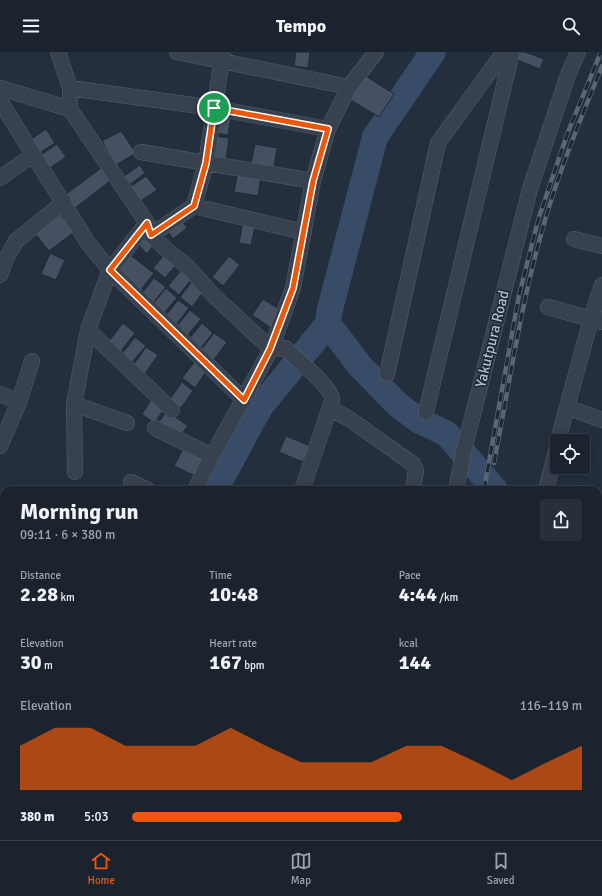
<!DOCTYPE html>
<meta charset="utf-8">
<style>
:root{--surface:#1b232e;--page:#282f3a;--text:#f1f3f6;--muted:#a0a4aa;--line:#39404a;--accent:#ea580c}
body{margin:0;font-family:Signika,sans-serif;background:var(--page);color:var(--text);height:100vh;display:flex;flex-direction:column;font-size:15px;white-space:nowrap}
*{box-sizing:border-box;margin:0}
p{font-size:13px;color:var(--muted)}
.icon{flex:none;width:22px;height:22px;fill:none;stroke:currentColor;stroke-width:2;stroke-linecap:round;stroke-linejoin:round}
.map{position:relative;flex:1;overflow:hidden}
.side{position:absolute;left:0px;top:434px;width:602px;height:354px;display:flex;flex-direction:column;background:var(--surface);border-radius:12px 12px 0 0;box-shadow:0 2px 10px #0003,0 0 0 1px var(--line)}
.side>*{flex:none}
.controls{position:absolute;left:550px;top:382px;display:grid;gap:8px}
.controls a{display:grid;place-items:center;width:40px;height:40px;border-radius:4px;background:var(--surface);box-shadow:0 2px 10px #0003,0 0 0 1px var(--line);font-size:20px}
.pin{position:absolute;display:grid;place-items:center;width:34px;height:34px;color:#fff;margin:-17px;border:2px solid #fff;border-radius:50%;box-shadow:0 1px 4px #0007}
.round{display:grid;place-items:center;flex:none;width:42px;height:42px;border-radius:4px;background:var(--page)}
.headline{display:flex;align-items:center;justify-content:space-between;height:68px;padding:0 20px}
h1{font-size:22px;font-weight:800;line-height:30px}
.figures{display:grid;grid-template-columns:repeat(3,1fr);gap:6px;height:68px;padding:4px 20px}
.figures div{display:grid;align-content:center}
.figures b{font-size:20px;font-weight:800}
.figures small{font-size:11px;font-weight:400}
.figures p{font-size:11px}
.chart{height:112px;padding:8px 20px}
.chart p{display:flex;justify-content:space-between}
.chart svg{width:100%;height:72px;margin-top:4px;fill:var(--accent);opacity:.7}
ul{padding:0 20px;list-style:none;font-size:13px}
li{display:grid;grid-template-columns:64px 48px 1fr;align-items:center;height:30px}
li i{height:10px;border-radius:5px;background:var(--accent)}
header{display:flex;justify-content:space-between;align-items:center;height:52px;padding:0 20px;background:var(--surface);font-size:18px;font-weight:800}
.tab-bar{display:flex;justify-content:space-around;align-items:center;height:56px;border-top:1px solid var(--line);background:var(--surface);font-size:11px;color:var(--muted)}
.tab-bar a{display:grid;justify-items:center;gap:2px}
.tab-bar .active{color:var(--accent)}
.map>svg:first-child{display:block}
</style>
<header><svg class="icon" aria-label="menu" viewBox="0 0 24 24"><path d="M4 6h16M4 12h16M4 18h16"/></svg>Tempo<svg class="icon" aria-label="search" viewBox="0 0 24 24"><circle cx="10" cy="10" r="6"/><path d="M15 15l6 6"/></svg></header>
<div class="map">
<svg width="602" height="788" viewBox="0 0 602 788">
<rect width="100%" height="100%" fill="#242f3e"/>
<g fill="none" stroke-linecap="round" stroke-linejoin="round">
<!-- river -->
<path stroke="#394c67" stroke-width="26" d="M328 272 360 314 397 352 418 368 447 382 495 438
M215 438 260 355 328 272 329 261 375 85 433 0
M539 784 541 788
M33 788 35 784"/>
</g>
<!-- building -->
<path fill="#455162" stroke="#1f2835" d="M296 0H310L308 16 294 14Z
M520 0H525L544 7 540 17 517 8Z
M364 23 394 42 379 65 349 47Z
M217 64 231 66 228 83 215 81Z
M46 77 55 91 38 102 29 89Z
M121 79 136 101 116 113 102 89Z
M214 84 229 86 226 107 211 105Z
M57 92 66 105 47 118 38 105Z
M255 92 277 96 274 115 251 111Z
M105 113 114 126 75 156 65 143Z
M140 113 145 121 129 133 123 125Z
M238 119 261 123 258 144 234 140Z
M146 124 157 138 141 149 130 135Z
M59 161 74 180 49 199 34 180Z
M181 167 187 176 173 187 166 177Z
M243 169 256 171 251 193 239 191Z
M145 181 155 191 147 202 137 191Z
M50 201 65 208 56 228 41 222Z
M129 202 154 221 140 239 115 221Z
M165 202 177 212 165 226 153 216Z
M229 204 240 213 223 234 212 225Z
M182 217 193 225 179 243 168 234Z
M154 226 166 235 153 251 142 241Z
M194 227 204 239 192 255 180 245Z
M166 236 177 246 163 262 152 253Z
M263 247 282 259 271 276 252 263Z
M178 248 189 256 175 274 164 266Z
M190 258 201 267 186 285 175 276Z
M123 271 135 281 121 299 109 289Z
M202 271 213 281 200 297 188 288Z
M214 281 227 290 213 309 200 299Z
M135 285 146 294 132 310 122 302Z
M146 295 158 303 144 323 132 315Z
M196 308 208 317 195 336 182 326Z
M182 330 193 339 181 356 169 348Z
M152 346 165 356 154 371 142 362Z
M167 359 188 374 180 384 159 370Z
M286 384 310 394 303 410 279 400Z
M184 395 205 405 195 424 174 414Z
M0 706 4 708V726L0 723Z
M183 784H211L210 788H182Z"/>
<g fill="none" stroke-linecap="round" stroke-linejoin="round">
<!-- minor casing -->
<g stroke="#565f6c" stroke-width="16">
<path id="minor" d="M58 0 70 36V57L147 171 151 183 169 200 187 214 213 243 271 297 285 296C295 306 334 336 332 349L302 438
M177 0 349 35
M0 36 70 57
M70 36 214 56 328 77
M0 49 88 191 110 218 244 348
M141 100 313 129
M0 126 33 103
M194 154 304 180
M151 183 194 154 206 111 223 0
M574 187 602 194
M0 223 6 207 16 189 64 150
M602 233 591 267 567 355 602 368
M548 255 602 270
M88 278 172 358
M387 322 438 91 504 0
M0 342 19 350
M74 352 127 371
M330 357 348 366 413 412 416 418 413 438
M426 360 512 0
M155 376 212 404
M558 389 567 355
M0 394 19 350 32 309
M75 420 74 352 88 278 110 218 147 171
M131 430 148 438
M195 438 212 404 271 297 293 236 313 129 328 77 349 35 376 0
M456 438 463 402 530 137 568 23 578 0
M546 438 557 395
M598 470 602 472
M0 489 4 492
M598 542 602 543
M598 642H602
M598 701H602
M0 758 4 762
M146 784 155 788
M339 784 345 786
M131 788 132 784
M391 788 392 784
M449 788V784"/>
</g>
<!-- tertiary casing -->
<g stroke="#565f6c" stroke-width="20">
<path id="tertiary" d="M15 788 17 784"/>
</g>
<!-- minor -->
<use href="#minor" stroke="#38414e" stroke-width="15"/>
<!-- tertiary -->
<use href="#tertiary" stroke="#38414e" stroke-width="18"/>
<!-- rail casing -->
<g stroke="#5a6575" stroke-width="4.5">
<path id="rail" d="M494 411C510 328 522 245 546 165 561 114 582 64 602 14
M484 438 519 243 539 165 568 80 601 0
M420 788 421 784
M430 788 431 784"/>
</g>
<!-- rail -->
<use href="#rail" stroke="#1d2633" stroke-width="3" stroke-dasharray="9" stroke-linecap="butt"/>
</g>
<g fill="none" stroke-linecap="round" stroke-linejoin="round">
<!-- route casing -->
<g stroke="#fff" stroke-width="8">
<path id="route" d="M214 56 328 77 313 129 293 236 270 297 244 348 110 218 147 171 151 183 194 154 206 111Z"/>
</g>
<!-- route -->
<use href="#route" stroke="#ea580c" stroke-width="5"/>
</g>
<g text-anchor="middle" stroke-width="3" stroke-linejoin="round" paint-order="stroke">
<!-- street labels -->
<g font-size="15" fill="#b4bcc9" stroke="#1d2633">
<text transform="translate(492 287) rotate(-76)" y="5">Yakutpura Road</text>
</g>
</g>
</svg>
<div class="controls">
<a><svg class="icon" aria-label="locate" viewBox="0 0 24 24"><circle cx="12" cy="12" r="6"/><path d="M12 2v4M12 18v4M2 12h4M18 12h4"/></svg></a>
</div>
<div class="pin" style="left:214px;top:56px;background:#1e9e55"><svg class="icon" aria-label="arrive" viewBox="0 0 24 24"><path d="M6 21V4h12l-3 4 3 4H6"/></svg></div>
<section class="side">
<div class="headline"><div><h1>Morning run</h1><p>09:11 · 6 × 380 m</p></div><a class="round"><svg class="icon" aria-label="share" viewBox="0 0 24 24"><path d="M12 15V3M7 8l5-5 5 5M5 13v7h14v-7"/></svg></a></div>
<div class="figures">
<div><p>Distance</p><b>2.28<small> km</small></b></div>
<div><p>Time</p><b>10:48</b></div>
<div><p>Pace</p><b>4:44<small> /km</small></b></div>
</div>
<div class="figures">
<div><p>Elevation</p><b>30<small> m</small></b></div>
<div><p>Heart rate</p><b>167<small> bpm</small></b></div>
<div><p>kcal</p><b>144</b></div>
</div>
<div class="chart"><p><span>Elevation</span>116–119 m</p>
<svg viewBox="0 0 160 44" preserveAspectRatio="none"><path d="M0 44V17L10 6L20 6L30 17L40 17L50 17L60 6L70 17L80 27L90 27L100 27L110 17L120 17L130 27L140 38L150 27L160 17V44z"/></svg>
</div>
<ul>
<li><b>380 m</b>5:03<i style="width:60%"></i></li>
</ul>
</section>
</div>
<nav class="tab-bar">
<a class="active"><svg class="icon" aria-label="home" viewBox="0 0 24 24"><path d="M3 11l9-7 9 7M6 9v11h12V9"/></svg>Home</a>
<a><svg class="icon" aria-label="map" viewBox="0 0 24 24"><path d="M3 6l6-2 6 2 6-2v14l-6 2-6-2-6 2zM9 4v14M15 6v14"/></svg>Map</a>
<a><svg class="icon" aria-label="saved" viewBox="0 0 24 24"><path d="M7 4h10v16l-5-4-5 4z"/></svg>Saved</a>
</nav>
